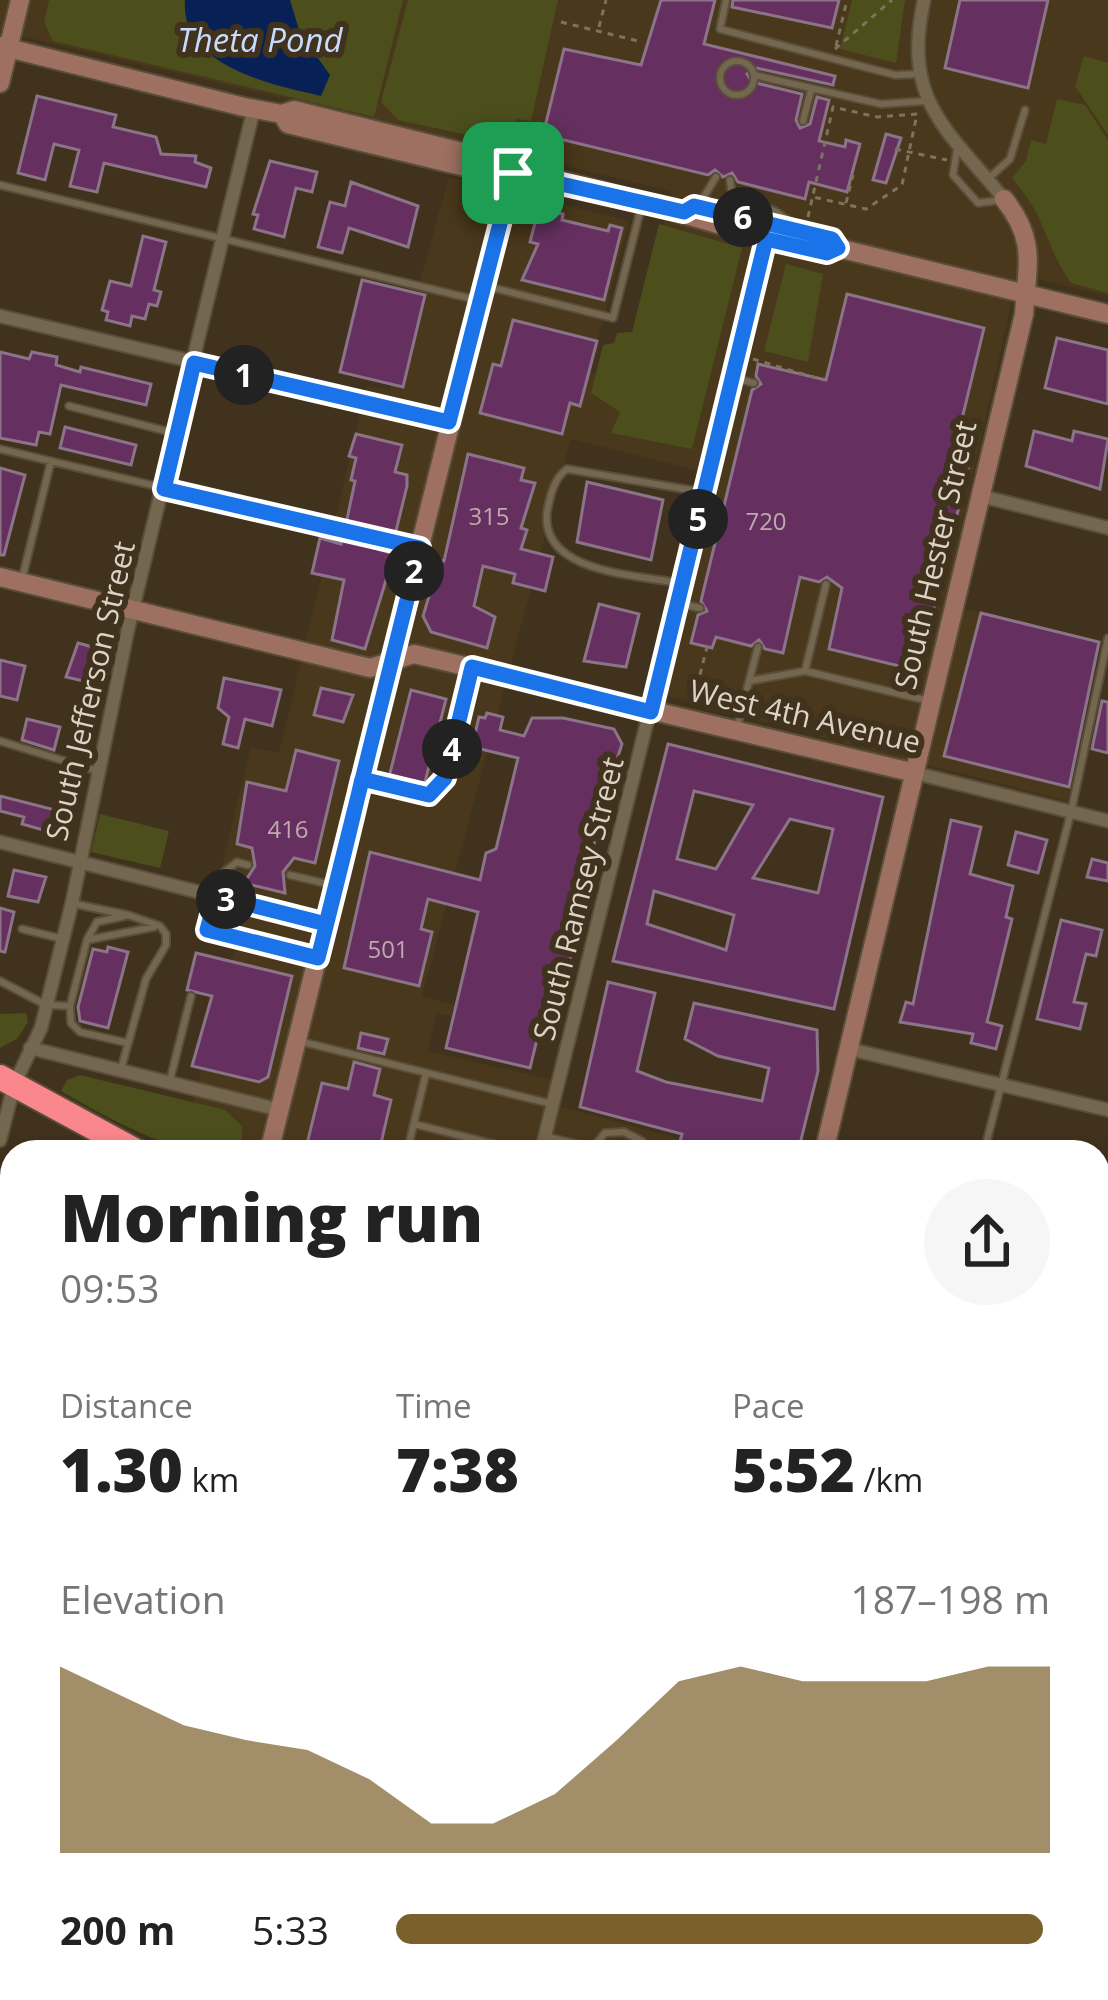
<!DOCTYPE html>
<meta charset="utf-8">
<style>
:root{--surface:#fff;--page:#f6f6f6;--text:#222;--muted:#767676;--accent:#7b602b}
body{margin:0;font-family:"Open Sans",sans-serif;background:var(--page);color:var(--text);height:100vh;display:flex;flex-direction:column;font-size:45px;white-space:nowrap}
*{box-sizing:border-box;margin:0}
p{font-size:39px;color:var(--muted)}
.icon{flex:none;width:66px;height:66px;fill:none;stroke:currentColor;stroke-width:2;stroke-linecap:round;stroke-linejoin:round}
.map{position:relative;flex:1;overflow:hidden}
.drawer{position:absolute;left:0px;top:1140px;width:1110px;height:861px;display:flex;flex-direction:column;background:var(--surface);border-radius:36px 36px 0 0;box-shadow:0 6px 18px #0003}
.drawer>*{flex:none}
.pin{position:absolute;display:grid;place-items:center;width:102px;height:102px;color:#fff;margin:-51px;border-radius:24px;box-shadow:0 6px 18px #0006}
.km{position:absolute;width:60px;height:60px;margin:-30px;border-radius:50%;background:#222;color:#fff;font-size:33px;line-height:60px;text-align:center}
.round{display:grid;place-items:center;flex:none;width:126px;height:126px;border-radius:63px;background:var(--page)}
.overview{display:flex;align-items:center;justify-content:space-between;height:204px;padding:0 60px}
h1{font-size:66px;font-weight:800;line-height:90px}
.metrics{display:grid;grid-template-columns:repeat(3,1fr);gap:18px;height:204px;padding:12px 60px}
.metrics div{display:grid;align-content:center}
.metrics b{font-size:60px;font-weight:800}
.metrics small{font-size:33px;font-weight:400}
.metrics p{font-size:33px}
.chart{height:336px;padding:24px 60px}
.chart p{display:flex;justify-content:space-between}
.chart svg{width:100%;height:216px;margin-top:12px;fill:var(--accent);opacity:.7}
ul{padding:0 60px;list-style:none;font-size:39px}
li{display:grid;grid-template-columns:192px 144px 1fr;align-items:center;height:90px}
li i{height:30px;border-radius:15px;background:var(--accent)}
.map>svg:first-child{display:block}
</style>
<div class="map">
<svg width="1108" height="2000" viewBox="0 0 1108 2000">
<rect width="100%" height="100%" fill="#40321c"/>
<!-- built -->
<path fill="#49381b" d="M0 0H1108V296L1018 274 908 761 667 696 720 476 571 439 422 996 454 1005 451 1016 436 1013 428 1051 557 1081 540 1152H267L185 1130 251 892 218 883 251 747 279 753 367 386 390 390 449 177 629 221 589 372 595 374 632 349 671 191 0 31Z
M959 608 1100 640 1067 801 924 764Z
M554 1105 680 1139V1152H543Z"/>
<!-- green -->
<path fill="#4c4f1c" d="M49 0H403L374 117 53 41 44 22Z
M408 0H558L531 121 517 119 510 144 398 120 381 102Z
M852 0H905L896 63 840 49Z
M1084 56 1108 63V135L1075 86Z
M1057 99 1085 105 1108 140V293L1071 283C1044 245 1048 219 1012 178L1026 161 1031 140 1046 144Z
M659 224 742 248 692 449 611 433 620 412 591 393 603 345 614 343 617 333 632 332Z
M786 264 823 274 808 362 764 351Z
M100 814 169 831 160 868 91 852Z
M26 1013 28 1022 18 1038 0 1048V1014Z
M80 1075 225 1110 242 1126V1147C202 1174 98 1112 61 1091L67 1080Z"/>
<!-- water -->
<path fill="#072056" d="M185 0H290L300 33 330 75 321 96C274 85 180 67 185 0Z"/>
<g fill="none" stroke-linecap="round" stroke-linejoin="round">
<!-- stream -->
<path stroke="#072056" stroke-width="4.5" d="M305 2000 307 1989"/>
</g>
<!-- building -->
<path fill="#653060" stroke="#8b7488" stroke-width="3" fill-rule="evenodd" d="M661 0H715L704 44 835 76 833 85 756 68 747 74 752 82 802 94 796 120 800 128 810 124 817 97 829 100 819 141 845 147 846 140 860 144 847 192 809 182 805 199 738 182 732 173 723 177 715 170 708 175 543 135 564 49 641 65Z
M733 0H839L832 28 732 7Z
M960 0H1048L1028 88 945 68Z
M37 96 116 115 113 127 156 137 161 154 196 156 195 162 211 168 206 187 104 163 97 192 70 186 79 150 54 144 45 180 18 173Z
M886 134 901 138 886 183 873 180Z
M270 161 317 172 312 192 296 188 284 237 254 229 258 215 253 214Z
M351 182 418 206 408 247 349 228 342 253 318 247 330 202 345 206Z
M552 212 563 214 562 220 608 231 610 225 622 228 604 300 522 280 538 244 530 242 535 223Z
M143 236 166 242 154 290 161 292 157 306 149 304 145 319 132 316 130 326 106 320 108 312 102 310 110 281 131 286Z
M362 280 425 295 403 387 340 372Z
M847 294 984 328 955 448 972 452 956 519 943 516 934 553 946 556 922 660 909 657 907 668 829 649 842 588 827 577 819 582 800 577 783 653 765 649 759 640 751 646 716 637 712 648 691 643 698 615 707 611 701 601 752 390 761 384 756 376 758 364 826 380Z
M513 320 597 341 580 406 570 403 562 434 480 413 493 364 501 366Z
M1057 338 1108 350V404L1045 388Z
M0 352 29 359 32 352 57 357 56 365 80 372 81 367 151 384 146 405 61 385 50 434 39 432 36 445 0 438Z
M65 427 136 445 131 465 60 448Z
M1034 431 1072 441 1074 431 1108 439 1100 489 1026 466Z
M356 434 402 445 395 472 407 475V486L395 535 346 524 355 481 351 480 356 458 349 456Z
M468 454 524 468 521 480 535 483 521 528 527 530 521 549 553 557 545 591 513 583 515 574 483 566 474 606 495 617 487 648 431 632 423 616 440 560 444 561Z
M0 468 25 475 4 555H0Z
M587 482 663 500 651 560 577 542Z
M320 538 341 544 342 538 394 554 365 649 332 640 344 580 312 573Z
M599 604 639 614 626 667 584 661Z
M981 613 1099 642 1069 787 944 756Z
M78 643 100 649 92 683 66 677Z
M0 660 25 666 17 700 0 696Z
M224 678 281 690 272 726 245 719 238 748 223 744 229 717 218 708Z
M321 688 353 695 343 722 314 715Z
M411 690 446 699 424 786 389 777Z
M1102 701 1108 702V753L1092 749Z
M487 713 503 717 500 730 524 736 532 718H563L614 729 622 744 602 806 585 890 582 899 573 897 563 940 574 942 568 969 555 966 530 1068 446 1048 478 912 428 899 421 929 432 932 419 986 344 968 370 852 480 880 486 853 496 849 518 758 472 747 479 717 485 718Z
M27 719 60 727 54 750 22 740Z
M668 744 883 797 834 1009 613 961ZM694 791 753 805 716 869 677 859ZM790 819 833 829 818 893 753 878ZM654 891 734 915 726 950 647 924Z
M296 750 339 761 315 863 294 858 283 872 285 893 244 883 255 866 252 848 237 844 247 782 286 791Z
M0 796 59 811 55 823 49 821 47 831 22 824 24 817 0 811Z
M951 820 981 827 970 874 1013 886 1006 917 1012 919 987 1022 1002 1026 996 1049 971 1043 973 1034 900 1022 906 1002 913 1004Z
M1016 832 1047 840 1038 873 1008 865Z
M1092 859 1108 863V881L1087 877Z
M14 870 46 877 38 902 8 896Z
M0 908 14 912 5 952 0 951Z
M1061 920 1102 930 1096 956 1086 954 1074 1002 1086 1004 1080 1029 1037 1019Z
M108 947 128 952 108 1028 80 1021 78 1007 93 949 107 952Z
M196 953 292 976 268 1077 259 1082 192 1066 212 996 187 990Z
M608 982 655 993 637 1071 666 1082 762 1101 769 1068 718 1056 685 1039 694 1003 817 1030 818 1071 798 1152H690L678 1149 682 1134 580 1107Z
M361 1033 388 1039 384 1054 358 1048Z
M354 1062 380 1069 374 1095 391 1100 379 1152H305L322 1083 348 1089Z
M7 1217 12 1218V1289L0 1286Z"/>
<g fill="none" stroke-linecap="round" stroke-linejoin="round">
<!-- lane casing -->
<g stroke="#594e3a" stroke-width="10">
<path id="lane" d="M726 0 720 29 895 75 919 74
M720 78a17 17 0 1 1 34 0a17 17 0 1 1-34 0Z
M754 75 881 104 926 101
M803 121 811 90
M957 149 953 175 978 203 1002 200
M988 179 1010 159 1025 110
M730 180 732 196 775 211 792 223
M0 185 477 300
M700 203 716 177
M490 287 613 318 642 204
M734 378 754 383
M69 406 174 433
M0 449 416 548
M22 579 51 461
M679 583C637 575 540 573 547 512 550 496 554 478 567 469L702 492
M677 603 700 608
M805 671 826 584
M749 681 805 671 929 701
M737 727 758 647
M0 741 97 771
M368 780 429 795 445 778 471 671
M248 865 237 862 223 873 207 930 315 957
M290 875 332 885
M75 904 128 915 160 926 166 934V945L146 979 121 1069
M22 929 63 939
M88 938 97 922 125 916
M0 981 46 1005 70 1006 87 940 154 927
M70 1006 71 1023 80 1032 128 1043
M299 1041 552 1104
M170 1080 191 996
M414 1124 526 1152
M547 1137 590 1147
M407 1152 426 1073
M589 1152 605 1133 624 1132 642 1141 644 1152
M984 1152 1071 812 1108 638
M0 1323 12 1326
M0 1704 12 1649
M1098 1842 1108 1803
M568 1989 612 2000"/>
</g>
<!-- street casing -->
<g stroke="#594e3a" stroke-width="16">
<path id="street" d="M924 0C902 101 946 128 1004 199
M0 316 449 422
M981 496 1108 528
M915 773 1108 821
M0 842 326 924
M30 1048 280 1110
M849 1049 1108 1110
M0 1140 14 1085 41 1028 72 903 128 629 254 108
M541 1152 766 239
M1098 1266 1108 1225
M0 1412 12 1415
M1098 1681 1108 1683
M0 1703 12 1707
M1098 1973 1108 1975
M58 2000 61 1989
M333 2000 336 1989
M621 2000 623 1989
M915 2000 918 1989"/>
</g>
<!-- secondary casing -->
<g stroke="#594e3a" stroke-width="22">
<path id="secondary" d="M0 46 244 107 282 114 294 110 494 160C507 179 541 176 562 181 654 203 734 232 827 253L838 248 1108 314
M0 83 20 0
M282 114 288 124 490 173 500 168
M684 212 694 206 832 239 838 248
M0 577 370 668 414 654 915 773
M269 1152 513 173
M824 1152 1024 314C1027 265 1037 240 1004 199"/>
</g>
<!-- highway casing -->
<g stroke="#594e3a" stroke-width="28">
<path id="highway" d="M0 1077 138 1152
M1098 1388 1108 1390"/>
</g>
<!-- path -->
<path stroke="#7f7360" stroke-width="3" stroke-dasharray="6 6" stroke-linecap="butt" d="M561 22 642 42
M599 27 606 0
M836 46 847 0
M835 49 892 0
M895 149 947 160
M846 203 853 175
M808 217 833 107 877 117 917 114 902 185 866 209 813 197
M753 359 823 380
M694 698 707 647"/>
<!-- lane -->
<use href="#lane" stroke="#75664f" stroke-width="6"/>
<!-- street -->
<use href="#street" stroke="#75664f" stroke-width="12"/>
<!-- secondary -->
<use href="#secondary" stroke="#9d7061" stroke-width="18"/>
<!-- highway -->
<use href="#highway" stroke="#fa878b" stroke-width="24"/>
</g>
<g fill="none" stroke-linecap="round" stroke-linejoin="round">
<!-- route casing -->
<g stroke="#fff" stroke-width="24">
<path id="route" d="M513 173 449 422 194 363 164 489 420 548C389 674 357 799 326 924L216 896 207 930 318 958C333 899 348 839 362 779L429 795 445 778 472 667 651 712 766 239 827 253 838 248 832 239 694 206 684 212 513 173"/>
</g>
<!-- route -->
<use href="#route" stroke="#1a73e8" stroke-width="15"/>
</g>
<g text-anchor="middle" stroke-width="12" stroke-linejoin="round" paint-order="stroke">
<!-- number labels -->
<g font-size="24" fill="#beaaac">
<text x="489" y="525">315</text>
<text x="766" y="530">720</text>
<text x="288" y="838">416</text>
<text x="388" y="958">501</text>
</g>
<!-- street labels -->
<g font-size="30" fill="#dcd3c6" stroke="#40321c">
<text transform="translate(936 555) rotate(-77)" y="10">South Hester Street</text>
<text transform="translate(91 691) rotate(-77)" y="10">South Jefferson Street</text>
<text transform="translate(805 717) rotate(13)" y="10">West 4th Avenue</text>
<text transform="translate(579 899) rotate(-76)" y="10">South Ramsey Street</text>
</g>
<!-- water labels -->
<g font-size="33" font-style="italic" fill="#c8dbfe" stroke="#40321c">
<text x="260" y="52">Theta Pond</text>
</g>
</g>
</svg>
<div class="pin" style="left:513px;top:173px;background:#1e9e55"><svg class="icon" aria-label="arrive" viewBox="0 0 24 24"><path d="M6 21V4h12l-3 4 3 4H6"/></svg></div>
<b class="km" style="left:244px;top:375px">1</b>
<b class="km" style="left:414px;top:571px">2</b>
<b class="km" style="left:226px;top:899px">3</b>
<b class="km" style="left:452px;top:749px">4</b>
<b class="km" style="left:698px;top:519px">5</b>
<b class="km" style="left:743px;top:217px">6</b>
<section class="drawer">
<div class="overview"><div><h1>Morning run</h1><p>09:53</p></div><a class="round"><svg class="icon" aria-label="share" viewBox="0 0 24 24"><path d="M12 15V3M7 8l5-5 5 5M5 13v7h14v-7"/></svg></a></div>
<div class="metrics">
<div><p>Distance</p><b>1.30<small> km</small></b></div>
<div><p>Time</p><b>7:38</b></div>
<div><p>Pace</p><b>5:52<small> /km</small></b></div>
</div>
<div class="chart"><p><span>Elevation</span>187–198 m</p>
<svg viewBox="0 0 160 44" preserveAspectRatio="none"><path d="M0 44V6L10 12L20 18L30 21L40 23L50 29L60 38L70 38L80 32L90 21L100 9L110 6L120 9L130 9L140 9L150 6L160 6V44z"/></svg>
</div>
<ul>
<li><b>200 m</b>5:33<i style="width:99%"></i></li>
</ul>
</section>
</div>
